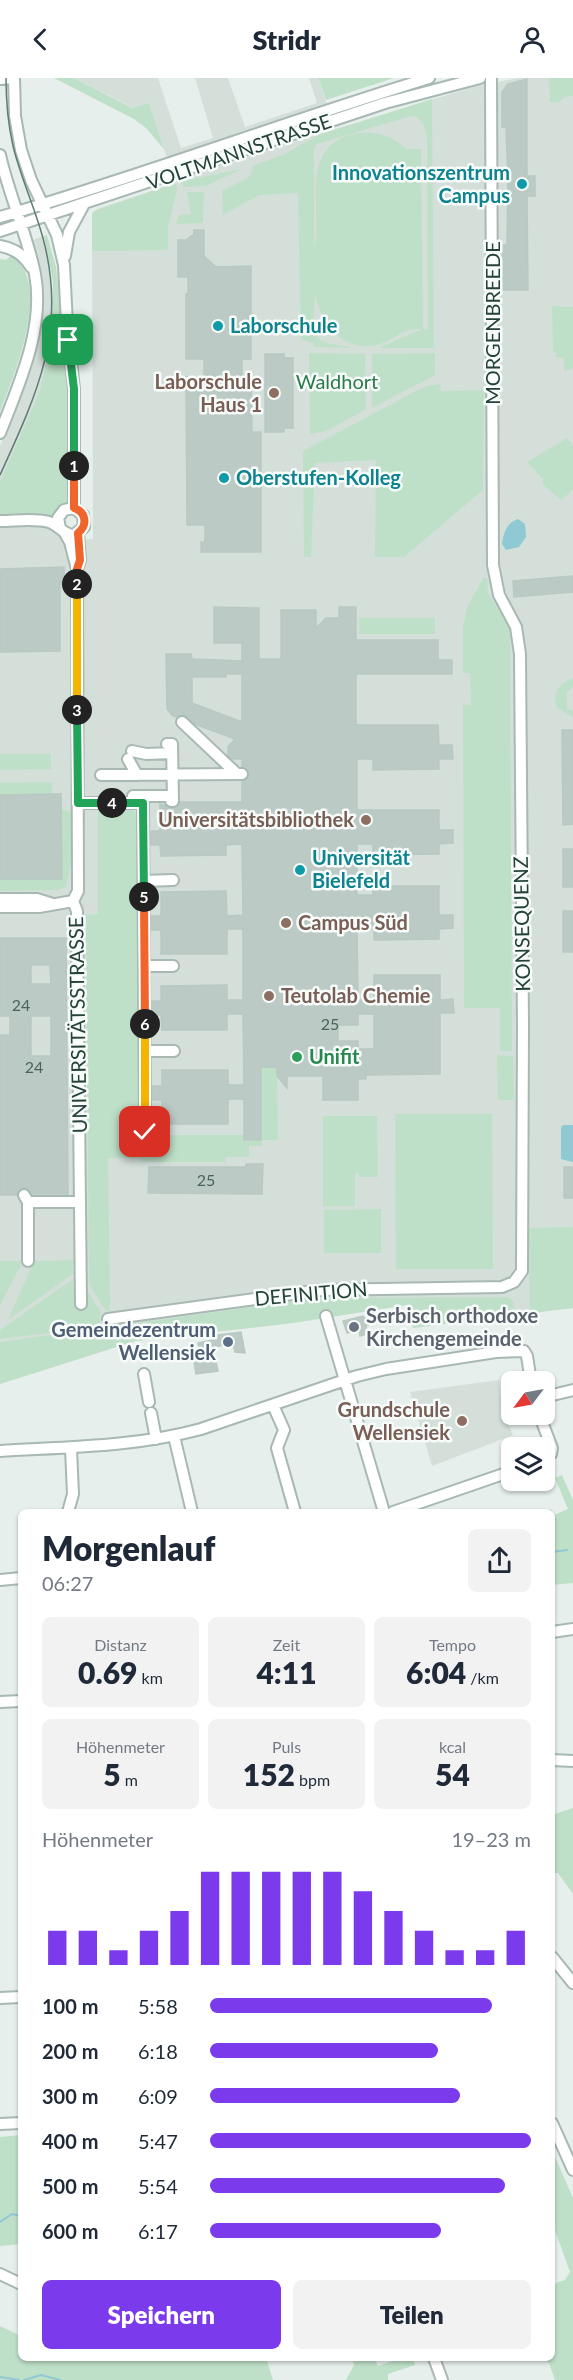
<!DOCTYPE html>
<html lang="de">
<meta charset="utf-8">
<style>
:root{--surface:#fff;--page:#f2f2f3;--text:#1f2937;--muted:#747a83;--accent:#7c3aed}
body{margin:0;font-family:Lato,sans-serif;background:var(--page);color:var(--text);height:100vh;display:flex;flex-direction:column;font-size:22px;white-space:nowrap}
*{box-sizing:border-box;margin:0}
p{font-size:20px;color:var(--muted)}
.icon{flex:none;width:33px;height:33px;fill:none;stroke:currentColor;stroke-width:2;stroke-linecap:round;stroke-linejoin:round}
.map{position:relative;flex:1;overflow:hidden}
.sheet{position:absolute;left:18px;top:1431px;width:537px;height:852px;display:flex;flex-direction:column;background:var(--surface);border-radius:9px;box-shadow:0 2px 4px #0004}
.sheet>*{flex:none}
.needle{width:39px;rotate:238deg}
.fabs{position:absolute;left:501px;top:1293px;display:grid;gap:12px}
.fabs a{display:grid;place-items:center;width:54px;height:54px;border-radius:9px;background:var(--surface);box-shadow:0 2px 4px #0004;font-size:30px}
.pin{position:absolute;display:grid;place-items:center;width:51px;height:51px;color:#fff;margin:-26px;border-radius:12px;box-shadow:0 3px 9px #0006}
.km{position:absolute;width:30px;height:30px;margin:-15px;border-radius:50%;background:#222;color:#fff;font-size:16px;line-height:30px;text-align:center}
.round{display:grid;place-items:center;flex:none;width:63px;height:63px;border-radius:9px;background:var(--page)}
.overview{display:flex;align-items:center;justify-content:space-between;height:102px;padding:0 24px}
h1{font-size:33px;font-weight:800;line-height:45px}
.stats{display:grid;grid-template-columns:repeat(3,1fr);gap:9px;height:102px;padding:6px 24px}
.stats div{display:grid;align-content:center;border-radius:9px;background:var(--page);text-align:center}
.stats b{font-size:30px;font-weight:800}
.stats small{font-size:16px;font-weight:400}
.stats p{font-size:16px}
.chart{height:168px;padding:12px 24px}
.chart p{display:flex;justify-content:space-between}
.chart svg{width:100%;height:108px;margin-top:6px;stroke:var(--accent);stroke-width:6}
.cta{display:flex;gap:12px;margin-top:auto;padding:12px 24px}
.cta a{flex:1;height:69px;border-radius:9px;background:var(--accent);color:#fff;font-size:24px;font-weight:800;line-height:69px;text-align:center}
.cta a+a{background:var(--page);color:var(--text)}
ul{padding:0 24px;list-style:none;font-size:20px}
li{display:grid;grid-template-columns:96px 72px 1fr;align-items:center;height:45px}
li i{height:15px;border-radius:8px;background:var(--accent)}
header{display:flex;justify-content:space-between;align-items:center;height:78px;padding:0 24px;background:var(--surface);font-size:27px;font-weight:800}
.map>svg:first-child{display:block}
</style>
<header><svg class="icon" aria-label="back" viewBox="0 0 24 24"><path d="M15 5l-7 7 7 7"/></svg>Stridr<svg class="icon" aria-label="person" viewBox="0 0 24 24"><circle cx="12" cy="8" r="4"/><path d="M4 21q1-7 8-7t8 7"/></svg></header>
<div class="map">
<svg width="573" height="2302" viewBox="0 0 573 2302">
<rect width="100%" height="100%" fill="#e6efeb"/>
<!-- built -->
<path fill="#d4dfda" d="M74 0H158L181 70 213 60 195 0H228L245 49 317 25 309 0H318L335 51 477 8 518 0H573V1230L413 1250 406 1227 293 1245 135 1263 0 1306V447H44L52 450 64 462 93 461 92 136 97 131 175 105 149 25 133 30Z
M44 158 54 220 50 276 40 312 0 403V368L34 273 30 163Z
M499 1302 502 1331 513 1357 432 1388 410 1314Z"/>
<!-- green -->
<path fill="#bfe0c8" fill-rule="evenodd" d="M54 0H74L132 30 149 25 164 71 146 50 134 41Z
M318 0H394L326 22Z
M549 0H573V18L564 19 559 24H550Z
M432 21 434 270H379L422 251C400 250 402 258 383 265 346 278 323 249 315 217 314 231 309 261 327 265 335 267 344 267 351 270L314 269V265L301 262 298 115 259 117 223 137 222 113 249 99 253 91 252 88 285 76 316 58ZM411 38 417 39 424 47 427 59 428 251H423L421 71H406C394 59 377 53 359 55 295 65 324 132 314 169V70L317 66Z
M242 91 206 108 184 109 182 103Z
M176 105 177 111 168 149V172L92 173V136L94 133Z
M187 114H204L203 145 176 146 179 137 191 136Z
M47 157 56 189 68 306 72 425 59 430 53 443 0 440V403L40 312 52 259 53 204 44 158Z
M12 177C53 207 14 297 0 334V181L6 182Z
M552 228 573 229V290L564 293V280L556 279V275L553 274Z
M309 275 365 276 366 331 327 353 310 356Z
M435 275V297L372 330V276Z
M440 306 441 313 484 312 483 412 404 479H375L376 382 315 385 311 479H304L303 373 416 313 427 308Z
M567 360 573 367V412L561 422 543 407V401L527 384Z
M483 500H487L488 515 510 551 512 973H500V930H464L463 627H471L470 595H463V549L467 530Z
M359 540H435V556H359Z
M573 600V609L567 613V631L573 633V639L557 630C552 615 558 606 573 600Z
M0 676H51V691L0 692Z
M52 704V716L0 717V705Z
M98 728 130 729 138 738 141 1057H244V1063H262V1068H249V1079H226L225 1084H140V1080H108L110 1225 109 1233H106L89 1206 86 837 98 836Z
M61 731 71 734V786L66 809 58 812 0 813V801H62Z
M497 977 513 978 514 1022H498Z
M261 989H277L278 1062H261Z
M395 1036H492L493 1191H396Z
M323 1038H377L378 1099H359V1095H355V1128H323Z
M381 1131V1175H324V1132Z
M573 1149V1230L530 1235 529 1150Z
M73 1182V1196L8 1242 34 1183Z
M0 1183H23L0 1227Z
M73 1201 74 1215H89L100 1233V1249L0 1261V1252Z
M506 1219 510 1220 514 1225 513 1237 413 1250 406 1227 293 1245 135 1263 0 1306V1264L317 1220Z
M562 1397 573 1422V1505L552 1507V1434H539L551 1431 554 1437 568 1431 555 1400Z
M573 1730V1816L558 1795H552V1737Z
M21 2057V2166L0 2168V2059Z
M552 2072 573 2120V2302H555L549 2285 539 2280H552V2206L565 2202 570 2194 552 2144Z
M0 2248 21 2258V2280H266L273 2302H0Z
M352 2280H374L378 2288 402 2280H413L415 2287 388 2296V2302H346L354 2287Z"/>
<!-- water -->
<path fill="#8ec9d4" d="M518 441 525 446 526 459 519 469 506 472 502 466C503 456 507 444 518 441Z
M563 1047H573V1084L561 1081V1050Z"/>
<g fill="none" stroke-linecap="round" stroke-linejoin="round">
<!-- stream -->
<path stroke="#8ec9d4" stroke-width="2" d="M552 1474 567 1472
M0 2144 12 2136 21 2138
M0 2299 19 2302
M24 2302 41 2297 60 2302"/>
</g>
<!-- building -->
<path fill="#bbcac4" stroke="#b8c9c2" stroke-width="1.5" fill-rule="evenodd" d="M527 1V98H535V118H527L528 212H503L502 167H507L508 99 506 49H502V14L508 6Z
M194 152H204V178L216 189 251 188V281H242V298H251L252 354H261V474H201V464H205V447H187L186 299H204V281H186V216H188V199H178V162H186L194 156Z
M265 276H284V280H293V350H284V354H265Z
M64 489V506H60V573L0 574V491Z
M573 498V514L514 519 513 503Z
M214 529 259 530V581H281V532H316V550L326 540H339V529H356V562H438V582H452V596H356V647H438L439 667H452L453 681H439V691L373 692V681H357V732H439V752H453V765L439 766V776L373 777V766H357V817H373V808H439V837H453V850L439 851V861L374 862V851H357L358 922H374V897H440V922L453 921 454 935H440V996L366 997V1001H358V1022H323V998H287V1010L277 998V989H261V1062H244V1021H228V1046H162V1022H152V1008H162V992H228V1007H244L243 936H227V952H162L161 937H152V923H161V908L227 907V922H243V851H227V876H161V852H151V838H161V814L226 813 227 838 243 837 242 766 226 767V777L161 778 160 767H151V753H160V726L173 730 177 729 180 724H242V703L248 700 249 695 242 689V681H233L228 678V669L235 661 195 646 184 637 177 639 172 637 167 631 166 576H191L192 581 242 583V565H214ZM226 596H242V644L192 625V599H226ZM358 936H374V971H358V963H338V947H358Z
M562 652H573V746L563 747Z
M52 716H61L62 801H0V717Z
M563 771H573V809H563Z
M563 833H573V874H563Z
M0 860H66L68 1116H32L28 1111 23 1110 18 1113 17 1117H0V957H10V938H0ZM31 887H50L51 906H31ZM31 938H51V978H31Z
M246 1086H263L262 1116 148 1115 149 1089H246Z
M564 1089H573V1120H564Z
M363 1238 364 1240H366L368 1247H366L367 1256 360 1258 359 1252 347 1255 343 1243Z
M241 1254 245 1275 235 1274 233 1266 213 1269 218 1293 196 1296 194 1284 202 1283 198 1265 212 1262 211 1258Z"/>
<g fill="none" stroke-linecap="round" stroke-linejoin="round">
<!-- minor casing -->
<g stroke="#a8b8b2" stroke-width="14">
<path id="minor" d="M14 0 15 38 21 72 31 102 57 157 64 187 67 246 74 311V430
M0 1 14 0
M0 77C9 117 27 156 35 196 45 250 19 306 0 355
M0 139C144 97 285 44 429 0
M0 153 385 25 480 0
M0 168C13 170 24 177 31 189
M65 178 69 154 83 128
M0 443C16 443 34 440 49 444 59 447 63 457 74 457L84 449 83 437 74 430 64 432 58 440 60 450
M65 455 70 464 77 491
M182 644 237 696
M167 666H172L173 723H171
M132 673 146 676 172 675
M128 681 137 697
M101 697 242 696
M133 718H173
M78 725H143L145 1054
M144 803 173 802
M0 821H37L53 826
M73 823 77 833 81 1226
M73 823 78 813 77 491 80 482 78 455
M0 829H39L73 823
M144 888H173
M145 973H174
M24 1117 28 1124V1183
M28 1124H80
M326 1238 384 1434
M108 1241 321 1212 502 1209 514 1204 522 1193 523 947 520 576 516 549 499 517 493 487 491 0
M144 1296 149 1324
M544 1319 573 1312
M273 1327 284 1352 277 1370 295 1434
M151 1335 156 1361
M539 1336 552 1370 551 1376 544 1380
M174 1358 192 1434
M0 1373C68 1369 135 1369 201 1351L357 1298 386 1291 496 1274 524 1273 527 1278 531 1304
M68 1434 73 1416 71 1371
M393 1434 512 1393
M0 1502 21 1500
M552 1554 573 1551
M0 1624 21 1623
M552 1682 573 1683
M552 1879 573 1905
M0 1920 21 1919
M552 2045 573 2092
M0 2046 21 2045
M0 2196 21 2206
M434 2280 442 2302"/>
</g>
<!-- minor -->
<use href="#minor" stroke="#fff" stroke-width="10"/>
<!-- tram -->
<path stroke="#5f7d75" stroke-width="1.5" d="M0 397C36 318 67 254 44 164 36 132 21 101 13 68 8 46 6 23 6 0"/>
</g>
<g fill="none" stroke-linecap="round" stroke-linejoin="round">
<!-- split-1 casing -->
<g stroke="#fff" stroke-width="12">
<path id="split-1" d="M68 262 74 311V388"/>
</g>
<!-- split-2 casing -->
<g stroke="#fff" stroke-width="12">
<path id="split-2" d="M74 388V430C86 434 88 447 78 455L80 482 77 491V506"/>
</g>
<!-- split-3 casing -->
<g stroke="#fff" stroke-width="12">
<path id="split-3" d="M77 506V632"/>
</g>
<!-- split-4 casing -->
<g stroke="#fff" stroke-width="12">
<path id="split-4" d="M77 632 78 725H112"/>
</g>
<!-- split-5 casing -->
<g stroke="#fff" stroke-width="12">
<path id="split-5" d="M112 725H143L144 819"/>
</g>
<!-- split-6 casing -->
<g stroke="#fff" stroke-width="12">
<path id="split-6" d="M144 819 145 946"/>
</g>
<!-- split-7 casing -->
<g stroke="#fff" stroke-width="12">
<path id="split-7" d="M145 946V1054"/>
</g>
<!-- split-1 -->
<use href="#split-1" stroke="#22a559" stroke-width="8"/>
<!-- split-2 -->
<use href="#split-2" stroke="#f0652b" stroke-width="8"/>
<!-- split-3 -->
<use href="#split-3" stroke="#f5b400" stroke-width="8"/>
<!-- split-4 -->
<use href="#split-4" stroke="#22a559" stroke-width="8"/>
<!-- split-5 -->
<use href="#split-5" stroke="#22a559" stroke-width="8"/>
<!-- split-6 -->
<use href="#split-6" stroke="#f0652b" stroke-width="8"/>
<!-- split-7 -->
<use href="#split-7" stroke="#f5b400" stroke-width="8"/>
</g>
<!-- markers -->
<g fill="#0f9aa8" stroke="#f7fbf9" stroke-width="2">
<circle cx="522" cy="106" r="6"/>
<circle cx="218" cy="248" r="6"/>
<circle cx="224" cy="400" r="6"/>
<circle cx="300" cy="792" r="6"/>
</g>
<g fill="#8d6e63" stroke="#f7fbf9" stroke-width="2">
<circle cx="274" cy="315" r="6"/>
<circle cx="366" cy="742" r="6"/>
<circle cx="286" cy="845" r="6"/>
<circle cx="269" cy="918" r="6"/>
<circle cx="462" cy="1343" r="6"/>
</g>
<circle fill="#2e9e5b" stroke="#f7fbf9" stroke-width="2" cx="297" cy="979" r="6"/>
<circle fill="#6b7280" stroke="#f7fbf9" stroke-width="2" cx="354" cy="1249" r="6"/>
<circle fill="#5c6f8a" stroke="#f7fbf9" stroke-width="2" cx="228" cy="1264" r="6"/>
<g text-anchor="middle" stroke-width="5" stroke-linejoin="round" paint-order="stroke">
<!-- number labels -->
<g font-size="16" fill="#4a645c">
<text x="21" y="933">24</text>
<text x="330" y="952">25</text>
<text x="34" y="995">24</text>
<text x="206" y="1108">25</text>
</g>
<!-- street labels -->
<g font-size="20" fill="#24423a" stroke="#f7fbf9">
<text transform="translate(239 74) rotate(-19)" y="7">VOLTMANNSTRASSE</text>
<text transform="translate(493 245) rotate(-90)" y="7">MORGENBREEDE</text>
<text transform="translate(522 846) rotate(-91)" y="7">KONSEQUENZ</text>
<text transform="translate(78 947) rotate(-91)" y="7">UNIVERSITÄTSSTRASSE</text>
<text transform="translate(311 1216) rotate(-5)" y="7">DEFINITION</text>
</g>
<!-- culture labels -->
<g font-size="20" font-weight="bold" fill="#0d838f" stroke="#f7fbf9" text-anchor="start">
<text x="510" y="102" text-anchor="end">Innovationszentrum<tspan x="510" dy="23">Campus</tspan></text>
<text x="230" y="255">Laborschule</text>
<text x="236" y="407">Oberstufen-Kolleg</text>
<text x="312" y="787">Universität<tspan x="312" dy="23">Bielefeld</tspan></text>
</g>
<!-- education labels -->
<g font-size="20" font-weight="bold" fill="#785e54" stroke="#f7fbf9" text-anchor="end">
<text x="262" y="311">Laborschule<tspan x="262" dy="23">Haus 1</tspan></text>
<text x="354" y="749">Universitätsbibliothek</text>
<text x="298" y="852" text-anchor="start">Campus Süd</text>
<text x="281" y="925" text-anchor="start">Teutolab Chemie</text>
<text x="450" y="1339">Grundschule<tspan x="450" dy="23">Wellensiek</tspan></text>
</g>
<!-- park labels -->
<g font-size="20" fill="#2d7a4b" stroke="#f7fbf9">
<text x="337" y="311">Waldhort</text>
</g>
<!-- leisure labels -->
<g font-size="20" font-weight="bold" fill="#27864d" stroke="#f7fbf9" text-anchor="start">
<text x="309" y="986">Unifit</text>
</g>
<!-- worship labels -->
<g font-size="20" font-weight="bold" fill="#5b616d" stroke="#f7fbf9" text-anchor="start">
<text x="366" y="1245">Serbisch orthodoxe<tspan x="366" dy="23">Kirchengemeinde</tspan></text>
</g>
<!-- service labels -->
<g font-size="20" font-weight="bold" fill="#4e5e75" stroke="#f7fbf9" text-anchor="end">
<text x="216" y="1259">Gemeindezentrum<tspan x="216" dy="23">Wellensiek</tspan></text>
</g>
</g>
</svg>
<div class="fabs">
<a><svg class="needle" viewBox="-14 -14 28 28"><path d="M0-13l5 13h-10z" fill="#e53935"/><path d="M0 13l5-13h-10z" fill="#747a83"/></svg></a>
<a><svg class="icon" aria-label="layers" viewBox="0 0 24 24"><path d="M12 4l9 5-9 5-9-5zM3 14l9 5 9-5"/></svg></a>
</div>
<div class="pin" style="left:68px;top:262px;background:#1e9e55"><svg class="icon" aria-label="arrive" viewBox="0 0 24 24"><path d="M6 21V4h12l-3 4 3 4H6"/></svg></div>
<div class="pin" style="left:145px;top:1054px;background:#d93025"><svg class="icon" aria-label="check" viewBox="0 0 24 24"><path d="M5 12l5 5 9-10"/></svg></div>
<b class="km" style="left:74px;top:388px">1</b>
<b class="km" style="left:77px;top:506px">2</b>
<b class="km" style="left:77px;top:632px">3</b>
<b class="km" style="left:112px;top:725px">4</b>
<b class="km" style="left:144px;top:819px">5</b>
<b class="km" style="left:145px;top:946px">6</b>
<section class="sheet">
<div class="overview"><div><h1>Morgenlauf</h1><p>06:27</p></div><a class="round"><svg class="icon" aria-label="share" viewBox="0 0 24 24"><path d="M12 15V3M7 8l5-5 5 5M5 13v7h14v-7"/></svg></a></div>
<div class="stats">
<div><p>Distanz</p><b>0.69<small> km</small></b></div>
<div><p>Zeit</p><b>4:11</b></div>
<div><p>Tempo</p><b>6:04<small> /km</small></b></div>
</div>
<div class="stats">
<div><p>Höhenmeter</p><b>5<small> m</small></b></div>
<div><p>Puls</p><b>152<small> bpm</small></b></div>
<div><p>kcal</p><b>54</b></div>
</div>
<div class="chart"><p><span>Höhenmeter</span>19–23 m</p>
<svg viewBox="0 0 160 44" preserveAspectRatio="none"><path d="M5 44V30M15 44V30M25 44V38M35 44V30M45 44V22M55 44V6M65 44V6M75 44V6M85 44V6M95 44V6M105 44V14M115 44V22M125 44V30M135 44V38M145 44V38M155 44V30"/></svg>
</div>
<ul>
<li><b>100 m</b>5:58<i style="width:88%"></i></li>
<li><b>200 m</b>6:18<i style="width:71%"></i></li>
<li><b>300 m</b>6:09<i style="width:78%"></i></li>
<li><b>400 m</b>5:47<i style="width:100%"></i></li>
<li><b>500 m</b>5:54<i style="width:92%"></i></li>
<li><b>600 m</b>6:17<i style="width:72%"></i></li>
</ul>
<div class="cta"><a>Speichern</a><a>Teilen</a></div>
</section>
</div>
